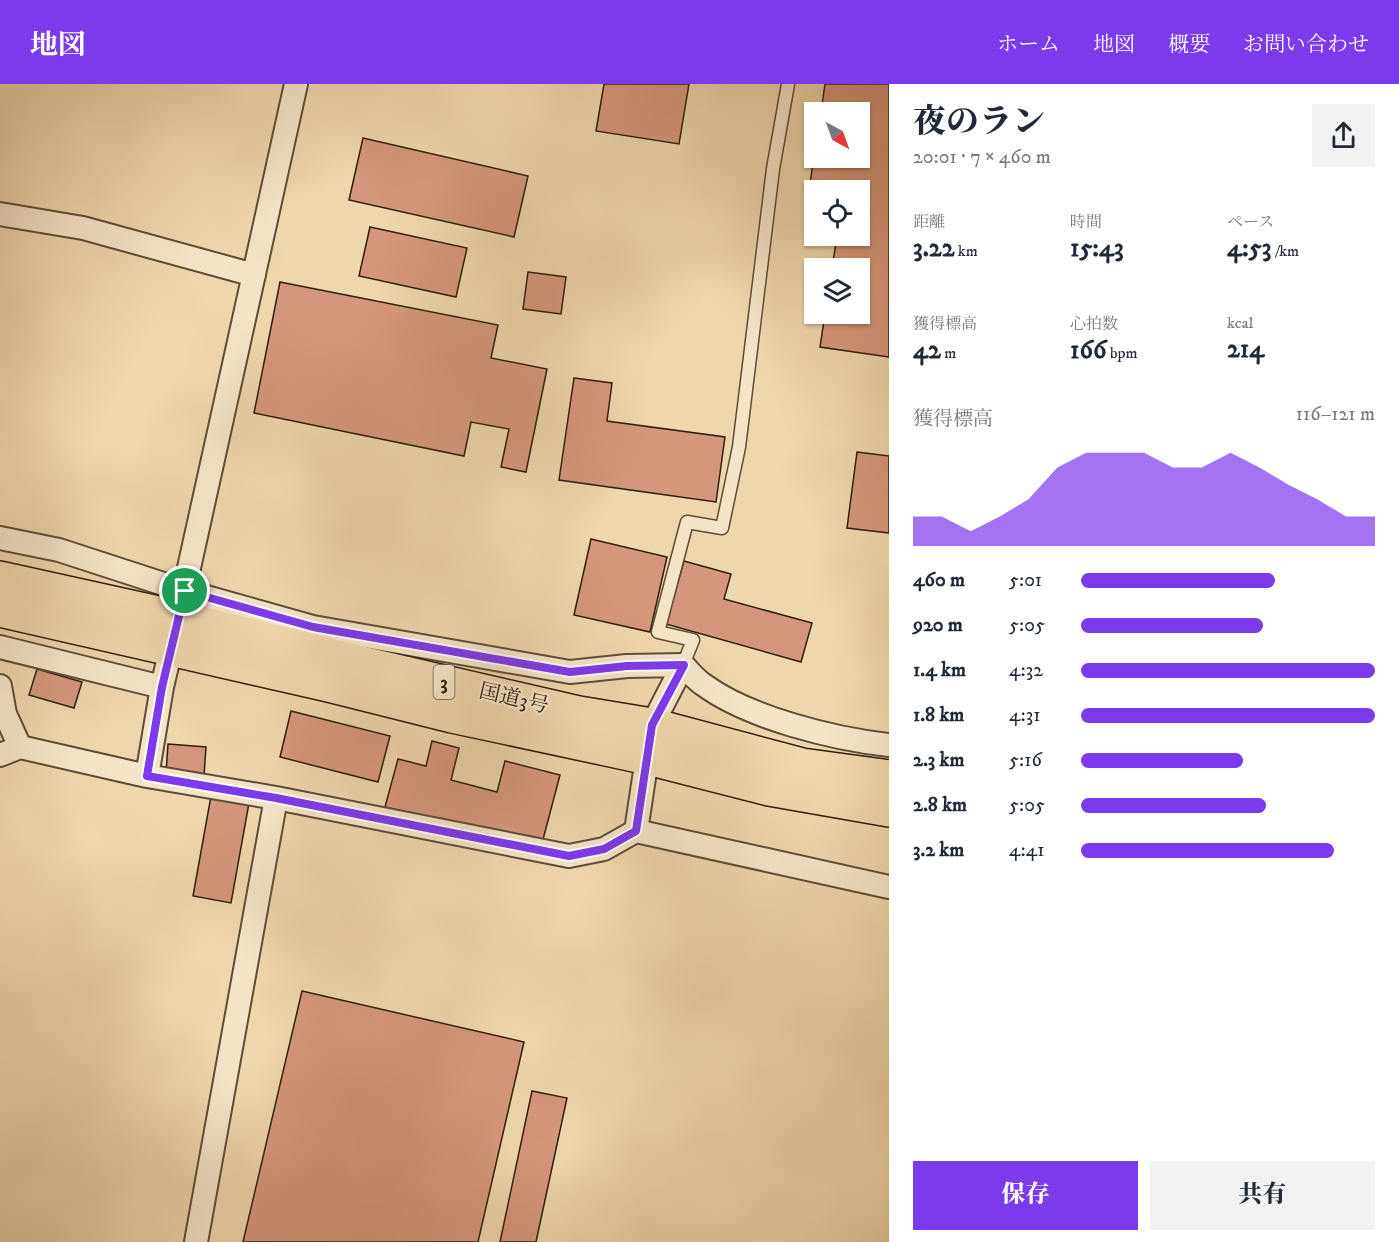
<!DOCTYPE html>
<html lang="ja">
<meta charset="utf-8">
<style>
:root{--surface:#fff;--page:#f2f2f3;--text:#1f2937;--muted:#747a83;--accent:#7c3aed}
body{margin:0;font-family:"IM FELL DW Pica","Noto Serif JP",serif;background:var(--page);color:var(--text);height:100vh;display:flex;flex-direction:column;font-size:22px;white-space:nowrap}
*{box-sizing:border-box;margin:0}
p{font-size:20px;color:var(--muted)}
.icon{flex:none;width:33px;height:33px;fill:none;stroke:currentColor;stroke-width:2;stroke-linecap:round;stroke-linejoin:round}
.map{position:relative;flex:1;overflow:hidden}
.details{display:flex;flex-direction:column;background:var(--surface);width:510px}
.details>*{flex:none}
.needle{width:39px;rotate:139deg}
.controls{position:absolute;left:804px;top:18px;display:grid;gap:12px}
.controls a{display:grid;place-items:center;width:66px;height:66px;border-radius:0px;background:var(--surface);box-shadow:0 2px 4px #0004;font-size:30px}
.pin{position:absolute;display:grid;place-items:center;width:51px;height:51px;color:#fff;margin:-26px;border:3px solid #fff;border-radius:50%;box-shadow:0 2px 6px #0007}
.round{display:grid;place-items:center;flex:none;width:63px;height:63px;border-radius:0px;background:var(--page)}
.summary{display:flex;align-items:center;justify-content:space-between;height:102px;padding:0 24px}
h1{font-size:33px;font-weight:800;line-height:45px}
.stats{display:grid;grid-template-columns:repeat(3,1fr);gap:9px;height:102px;padding:6px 24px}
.stats div{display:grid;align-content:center}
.stats b{font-size:26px;font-weight:800}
.stats small{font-size:16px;font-weight:400}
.stats p{font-size:16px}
.chart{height:168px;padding:12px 24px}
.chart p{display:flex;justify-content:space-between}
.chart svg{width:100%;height:108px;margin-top:6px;fill:var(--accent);opacity:.7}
.cta{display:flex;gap:12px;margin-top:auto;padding:12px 24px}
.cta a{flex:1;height:69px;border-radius:0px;background:var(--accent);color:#fff;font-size:24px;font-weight:800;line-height:69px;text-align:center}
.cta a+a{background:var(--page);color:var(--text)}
ul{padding:0 24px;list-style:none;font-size:20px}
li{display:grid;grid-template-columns:96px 72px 1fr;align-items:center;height:45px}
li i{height:15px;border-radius:8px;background:var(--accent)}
header{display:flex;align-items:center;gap:36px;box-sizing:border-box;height:84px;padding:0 30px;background:var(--accent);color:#fff}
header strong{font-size:28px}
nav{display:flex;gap:33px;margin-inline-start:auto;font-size:21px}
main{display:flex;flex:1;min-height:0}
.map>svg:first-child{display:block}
</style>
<header>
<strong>地図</strong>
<nav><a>ホーム</a><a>地図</a><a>概要</a><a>お問い合わせ</a></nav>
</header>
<main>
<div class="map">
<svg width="889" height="1158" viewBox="0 0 889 1158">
<rect width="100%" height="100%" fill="#eed7ab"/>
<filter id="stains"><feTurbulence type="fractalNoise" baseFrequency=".00333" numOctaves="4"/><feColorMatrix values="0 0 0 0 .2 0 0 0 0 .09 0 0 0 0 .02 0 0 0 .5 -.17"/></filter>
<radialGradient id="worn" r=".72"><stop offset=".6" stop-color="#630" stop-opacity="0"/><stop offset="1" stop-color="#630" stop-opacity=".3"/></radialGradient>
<!-- building -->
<path fill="#d6967b" stroke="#2d1f0f" stroke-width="1.5" d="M604 0H689L679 60 596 47Z
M825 0H889V273L820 263 825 230H860V184H832L837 152H860V106H814V130L806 129 814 71V74H860V28H821Z
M363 54 528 92 514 153 349 116Z
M370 143 467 164 456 213 359 192Z
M528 188 566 193 561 230 523 225Z
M280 198 498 241 491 274 547 285 526 388 501 383 509 345 471 338 464 372 254 329Z
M574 294 612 299 607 337 725 353 716 418 559 396Z
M857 368 889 372V449L847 444Z
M591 455 667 473 650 548 574 531Z
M684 477 731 490 724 515 812 539 801 578 666 540Z
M37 585 82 598 74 624 29 611Z
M291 627 390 652 378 698 280 673Z
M432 657 459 664 451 696 497 708 505 677 560 691 541 763 385 723 398 675 426 682Z
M168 660 206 663 204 692 166 690Z
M211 712 249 719 231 819 193 812Z
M302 907 524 958 478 1158H243Z
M532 1007 567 1014 536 1158H500Z"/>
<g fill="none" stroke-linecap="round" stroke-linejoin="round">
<!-- service casing -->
<g stroke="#5d4d36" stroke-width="15">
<path id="service" d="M683 581 693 556 658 548 687 438 722 444 739 363 773 85 788 0"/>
</g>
<!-- minor casing -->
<g stroke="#5d4d36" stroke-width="26">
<path id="minor" d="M0 130 83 144 254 191
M0 454 59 466 185 507 313 543 570 588 627 582 683 581C690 588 696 596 704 601 749 634 834 655 889 661
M181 520 296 0
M0 563 162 603
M0 602 5 630 20 663
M0 671 20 663 147 692 276 714 569 772 604 765 636 747 889 803
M147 692 162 603 174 552
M636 747 652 641 683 581
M196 1158 276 714"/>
</g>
<!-- trunk casing -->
<g stroke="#2d1f0f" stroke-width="36">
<path id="trunk" d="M0 494 177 533 366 580 579 629 652 641 802 681 889 693
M0 526 328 601 452 632 648 674 769 705 889 726"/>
</g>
<!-- service -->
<use href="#service" stroke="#f4e5c8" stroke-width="12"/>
<!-- minor -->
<use href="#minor" stroke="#f4e5c8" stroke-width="22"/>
<!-- trunk -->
<use href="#trunk" stroke="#eed7ab" stroke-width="33"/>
</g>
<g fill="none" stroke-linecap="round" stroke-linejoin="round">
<!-- route casing -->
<g stroke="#fff" stroke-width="12">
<path id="route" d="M185 507 313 543 570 588 627 582 684 581 652 641 636 747 604 765 569 772 276 714 147 692 162 603Z"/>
</g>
<!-- route -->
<use href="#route" stroke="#7c3aed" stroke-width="8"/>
</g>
<g text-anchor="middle" stroke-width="4.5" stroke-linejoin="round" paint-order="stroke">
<!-- shield labels -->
<rect fill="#f4e5c8" stroke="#695a46" stroke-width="1.5" x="433.5" y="581" width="21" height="34" rx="4.5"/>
<g font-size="20" font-weight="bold" fill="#2d1f0f">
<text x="444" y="605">3</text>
</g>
<!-- street labels -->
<g font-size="21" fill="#2d1f0f" stroke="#f4e5c8">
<text transform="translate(514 614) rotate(13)" y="7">国道3号</text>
</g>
</g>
<rect width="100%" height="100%" filter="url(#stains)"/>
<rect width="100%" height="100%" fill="url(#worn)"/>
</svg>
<div class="controls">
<a><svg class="needle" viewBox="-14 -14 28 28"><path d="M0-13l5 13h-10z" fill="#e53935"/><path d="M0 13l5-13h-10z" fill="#747a83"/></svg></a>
<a><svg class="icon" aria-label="locate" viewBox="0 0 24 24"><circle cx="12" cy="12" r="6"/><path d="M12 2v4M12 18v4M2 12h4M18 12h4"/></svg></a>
<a><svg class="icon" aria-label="layers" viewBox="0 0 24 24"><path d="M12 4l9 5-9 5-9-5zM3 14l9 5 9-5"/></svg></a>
</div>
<div class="pin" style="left:185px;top:507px;background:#1e9e55"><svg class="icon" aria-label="arrive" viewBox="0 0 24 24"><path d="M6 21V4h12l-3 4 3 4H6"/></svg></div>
</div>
<section class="details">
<div class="summary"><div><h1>夜のラン</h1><p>20:01 · 7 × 460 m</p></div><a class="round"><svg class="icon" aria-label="share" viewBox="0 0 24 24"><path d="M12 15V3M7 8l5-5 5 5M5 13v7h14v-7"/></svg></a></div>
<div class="stats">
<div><p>距離</p><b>3.22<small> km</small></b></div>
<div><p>時間</p><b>15:43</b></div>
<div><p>ペース</p><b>4:53<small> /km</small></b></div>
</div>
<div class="stats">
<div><p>獲得標高</p><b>42<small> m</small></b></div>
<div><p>心拍数</p><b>166<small> bpm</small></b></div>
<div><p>kcal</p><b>214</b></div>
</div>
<div class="chart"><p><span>獲得標高</span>116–121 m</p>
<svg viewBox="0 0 160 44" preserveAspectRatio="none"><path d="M0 44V32L10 32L20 38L30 32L40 25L50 12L60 6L70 6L80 6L90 12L100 12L110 6L120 12L130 19L140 25L150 32L160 32V44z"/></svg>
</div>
<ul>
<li><b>460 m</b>5:01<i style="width:66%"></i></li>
<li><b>920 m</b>5:05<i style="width:62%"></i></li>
<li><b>1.4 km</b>4:32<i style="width:100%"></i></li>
<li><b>1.8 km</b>4:31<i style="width:100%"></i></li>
<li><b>2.3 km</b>5:16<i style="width:55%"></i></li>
<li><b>2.8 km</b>5:05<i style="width:63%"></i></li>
<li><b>3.2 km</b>4:41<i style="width:86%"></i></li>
</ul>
<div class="cta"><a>保存</a><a>共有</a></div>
</section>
</main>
